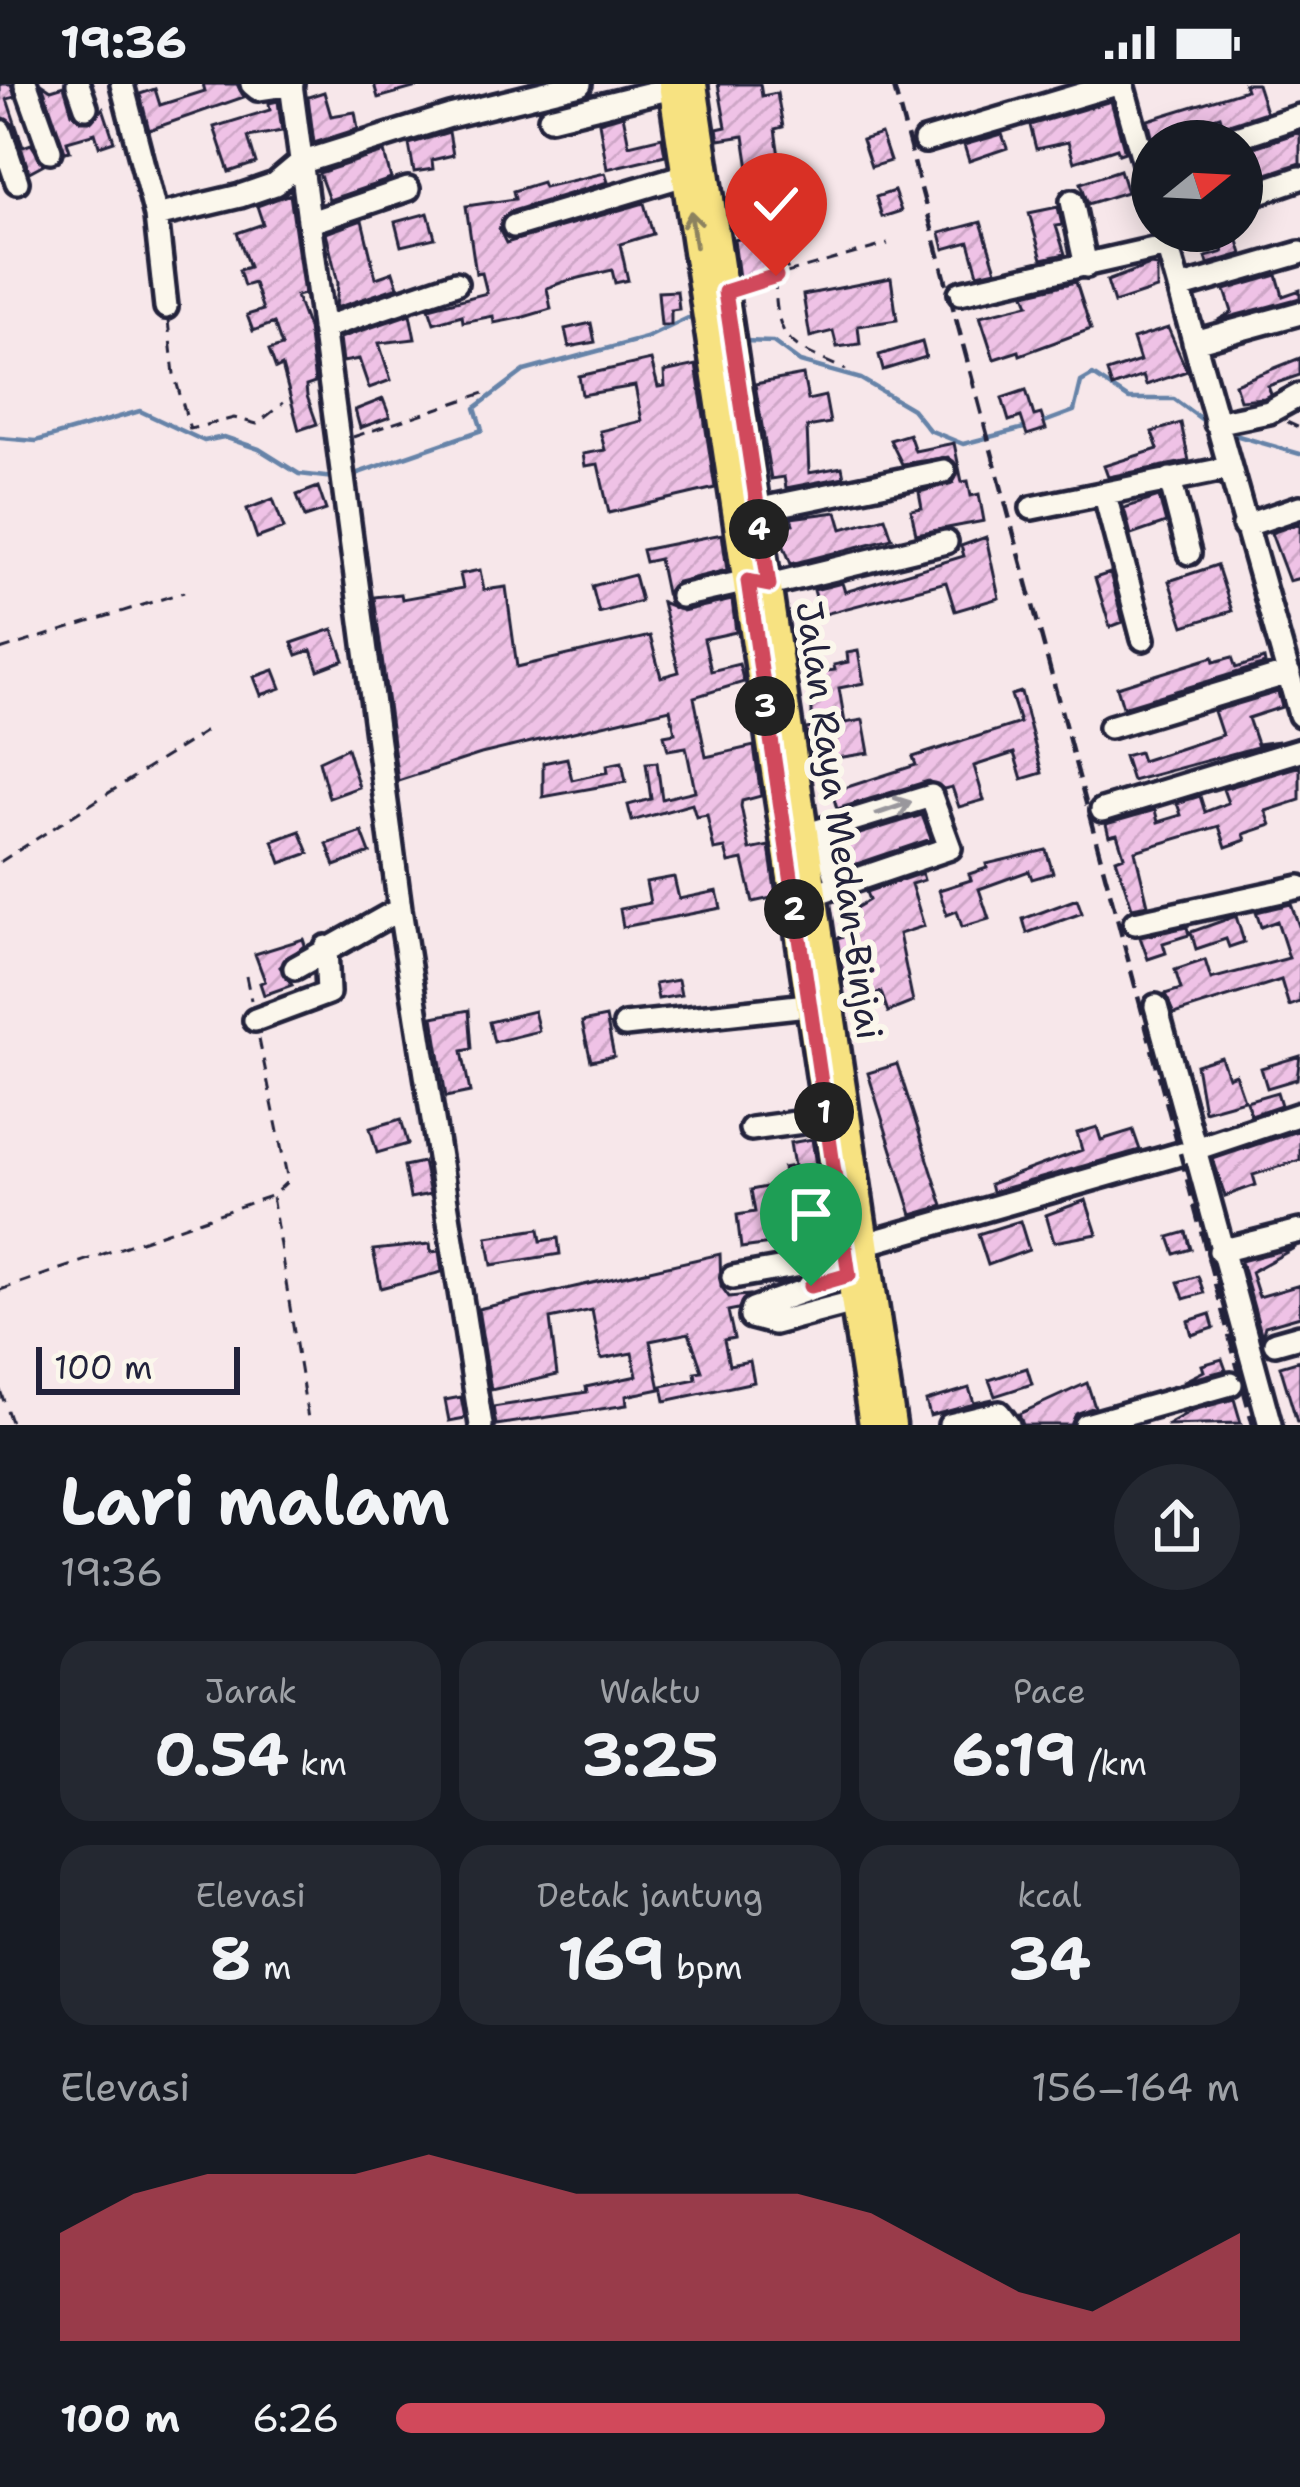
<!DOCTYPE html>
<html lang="id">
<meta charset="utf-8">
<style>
:root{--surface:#171b24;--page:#242831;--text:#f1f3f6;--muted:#9ea1a6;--accent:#d1495b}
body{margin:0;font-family:"Shantell Sans",sans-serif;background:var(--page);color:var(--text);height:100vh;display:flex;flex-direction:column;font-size:45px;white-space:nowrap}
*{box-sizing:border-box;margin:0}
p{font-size:39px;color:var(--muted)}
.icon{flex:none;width:66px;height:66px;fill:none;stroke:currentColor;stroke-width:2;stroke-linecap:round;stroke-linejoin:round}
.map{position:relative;height:1341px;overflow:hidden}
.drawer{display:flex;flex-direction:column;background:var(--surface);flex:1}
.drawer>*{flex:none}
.needle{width:78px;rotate:72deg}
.controls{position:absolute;left:1131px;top:36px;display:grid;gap:24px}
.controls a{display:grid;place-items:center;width:132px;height:132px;border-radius:50%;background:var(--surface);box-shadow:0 6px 30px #0003;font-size:60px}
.scale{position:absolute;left:36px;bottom:30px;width:204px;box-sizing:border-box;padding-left:12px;border:6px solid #22223b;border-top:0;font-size:33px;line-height:42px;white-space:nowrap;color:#22223b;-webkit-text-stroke:9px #fbf7ec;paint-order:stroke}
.pin{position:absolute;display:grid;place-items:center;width:102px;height:102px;color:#fff;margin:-123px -51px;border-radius:50% 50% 50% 0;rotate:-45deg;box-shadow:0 0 12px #0007}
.pin .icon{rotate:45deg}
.km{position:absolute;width:60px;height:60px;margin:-30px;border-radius:50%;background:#222;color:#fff;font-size:33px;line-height:60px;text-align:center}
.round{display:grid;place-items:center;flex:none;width:126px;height:126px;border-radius:63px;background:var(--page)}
.overview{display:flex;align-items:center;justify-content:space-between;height:204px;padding:0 60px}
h1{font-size:66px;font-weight:700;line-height:90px}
.metrics{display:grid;grid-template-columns:repeat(3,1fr);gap:18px;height:204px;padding:12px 60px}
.metrics div{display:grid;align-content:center;border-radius:30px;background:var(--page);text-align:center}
.metrics b{font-size:60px;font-weight:700}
.metrics small{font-size:33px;font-weight:400}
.metrics p{font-size:33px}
.chart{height:336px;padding:24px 60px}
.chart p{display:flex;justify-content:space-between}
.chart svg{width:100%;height:216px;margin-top:12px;fill:var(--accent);opacity:.7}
ul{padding:0 60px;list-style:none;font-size:39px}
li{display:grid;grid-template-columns:192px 144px 1fr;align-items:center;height:90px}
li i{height:30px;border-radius:15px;background:var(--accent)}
.status{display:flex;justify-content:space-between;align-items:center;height:84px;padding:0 60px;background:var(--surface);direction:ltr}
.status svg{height:33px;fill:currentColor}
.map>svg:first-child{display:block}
</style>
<div class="status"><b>19:36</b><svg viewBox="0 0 49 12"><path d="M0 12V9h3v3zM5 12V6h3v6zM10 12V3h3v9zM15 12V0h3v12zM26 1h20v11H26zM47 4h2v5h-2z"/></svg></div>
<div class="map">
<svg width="1300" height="1341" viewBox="0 0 1300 1341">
<defs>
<pattern id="building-hatch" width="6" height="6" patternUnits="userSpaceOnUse" patternTransform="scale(3)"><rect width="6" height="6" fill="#efc2e6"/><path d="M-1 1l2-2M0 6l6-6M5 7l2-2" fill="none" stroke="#cda6c6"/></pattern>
</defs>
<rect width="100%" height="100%" fill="#f7e7ea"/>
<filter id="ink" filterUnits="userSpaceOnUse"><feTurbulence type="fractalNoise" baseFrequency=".00833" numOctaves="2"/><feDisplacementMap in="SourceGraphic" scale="24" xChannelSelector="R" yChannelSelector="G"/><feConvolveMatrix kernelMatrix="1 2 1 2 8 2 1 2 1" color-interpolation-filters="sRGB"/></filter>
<g filter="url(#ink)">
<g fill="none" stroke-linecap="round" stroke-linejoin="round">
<!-- stream -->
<path stroke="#6683a8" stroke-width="4.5" d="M743 257 773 258 800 278 861 295 912 325 929 346 963 360 1028 343
M1039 340 1074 327 1081 298 1093 291 1129 315H1174L1212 343
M1228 349 1300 370
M0 354 36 357 140 327 204 357 224 353 259 365 299 390 334 394
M358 389 482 346 475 324 524 287 646 254 688 234"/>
</g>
<!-- building -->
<path fill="url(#building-hatch)" stroke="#22223b" stroke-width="3" d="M0 0H11L15 13 7 15 23 63 31 60 44 80 29 88 14 41 0 32Z
M42 0 51 6 64 2 72 29 82 37H92L103 24 114 57 99 62 95 49 67 57 70 67 65 68Z
M203 0H237L244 13 149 46 140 10 155 5 160 21 205 7Z
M374 0H416L417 3 378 14Z
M718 0H760L762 12 777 9 783 43 775 45 781 86 750 91 744 52 719 56 717 45 726 43Z
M1244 0H1257L1266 28 1223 42 1220 32 1194 40 1198 52 1184 57H1171L1169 51 1153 56 1148 36 1246 6Z
M324 8 331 32 355 28 358 45 314 59 308 13Z
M278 17 282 47 248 53 256 79 229 88 214 43 270 26 269 19Z
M1111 17 1125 68 1119 70 1117 64 1074 78 1068 58 1036 65 1030 41Z
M623 31 629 61 662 53 665 71 607 85 599 38Z
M449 48 453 71 432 76 433 85 414 88 409 60Z
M1300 48V79L1261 92 1257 79 1242 82V67Z
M881 50 890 77 871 83 862 56Z
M1002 50 1007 64 969 77 964 61Z
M384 68 391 95 329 116 319 89Z
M1120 86 1127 108 1088 120 1081 99Z
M605 89 608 98 509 128 499 145 506 159 644 119 653 150 620 160 628 196 615 199 612 186 563 198 547 204 551 225 524 233 494 239 493 232 463 238 462 231 434 239 429 224 487 209 482 189 476 190 466 122 515 115 513 107 542 98 544 103Z
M894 107 901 127 882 133 876 113Z
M290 110 304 210 296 212 308 244 315 299 306 302 307 312 317 340 299 346 282 282 276 285 269 266 282 262 274 239 253 247 247 231 263 226 254 199 244 202 239 186 249 183 237 149 263 140 257 122Z
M1058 123 1062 141 1056 142 1065 170 1042 175 1029 129Z
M428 129 435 154 401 162 395 138Z
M362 136 376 194 393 188 398 203 336 224 338 199 326 149Z
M981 138 996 186 978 190 969 158 944 165 940 149Z
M775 147 787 184 739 194 734 156Z
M1216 147H1235L1242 170 1208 180 1206 173 1223 168Z
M1150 181 1157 182V205L1114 219 1107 197Z
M1277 191 1283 212 1300 206V214L1218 236 1232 228 1225 206Z
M891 194 897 236 858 242 860 260 837 263 833 247 810 253 803 211Z
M1076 198 1091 245 1020 271 1019 267 994 275 980 232 1029 220 1025 210Z
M677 207 679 225 671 226V241H661L658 208Z
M410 230 415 255 379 259 391 296 369 304 359 275 343 278 340 254Z
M591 239 595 258 569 263 565 245Z
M1168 244 1187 287 1146 301 1143 292 1112 303 1107 288 1140 277 1133 255Z
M922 258 926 273 883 286 879 271Z
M1300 274V291L1268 302 1271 310 1264 314 1240 316 1235 300Z
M651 276 658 303 665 302 664 288 696 281 715 404 609 429 598 380 585 382 583 370 605 366 600 347 642 337 635 302 582 311 579 292Z
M803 291 808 316 825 312 830 339 807 343 809 389 842 383 844 393 786 404 784 393 771 395 755 300Z
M1026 306 1034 332 1041 330 1046 345 1027 351 1021 333 1009 337 1002 314Z
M383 315 390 333 360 344 355 326Z
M1181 339 1189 377 1108 393 1104 382 1158 365 1152 348Z
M909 350 915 367 954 359 962 398 968 397 971 412 979 410 984 437 916 450 911 426 922 424 919 408 953 399 959 385 948 373 902 380 890 356Z
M318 403 326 426 305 433 297 411Z
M1159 413 1166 439 1131 451 1124 424Z
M273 415 284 444 257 454 247 425Z
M837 428 842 445 885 433 892 454 791 480 777 445 793 440 791 434Z
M1300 439V494L1289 497 1271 449Z
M722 450 727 486 677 498 666 509 659 475 645 478 642 466Z
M986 453 999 514 955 527 946 498 821 531 814 506 842 499 845 508 964 472 961 462Z
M1217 481 1232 527 1184 542 1169 497Z
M480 486 484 506 506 503 517 583 650 552 661 593 679 588 662 518 683 527 732 516 736 548 704 555 711 587 739 580 744 598 694 613 706 673 754 662 761 712 742 717 741 722 750 766 769 762 776 813 753 818 743 776 729 779 725 764 714 766 707 731 696 733 692 720 632 737 628 721 651 715 646 679 657 678 662 715 695 707 686 663 668 666 664 651 675 649 670 625 481 670 398 697 374 513 401 510 402 515 463 504 460 490Z
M1110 489 1123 538 1110 543 1095 494Z
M634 491 641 517 599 529 592 502Z
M333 545 344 576 318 586 311 566 297 571 292 559Z
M858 567 864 599 839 604 845 639 863 636 869 669 811 678 806 645 812 644V589L835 586 834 581 848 578 847 569Z
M1213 573 1214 578 1232 573 1236 584 1264 575 1265 580 1123 623 1117 603Z
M274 586 281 604 261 611 254 593Z
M1021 608 1042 689 1022 695 1014 669 974 682 984 716 959 723 952 703 944 705 928 697 837 725 832 708 916 681 913 673 1020 639 1011 611Z
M1278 608 1282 623 1248 634 1257 660 1279 657 1132 697 1124 672 1139 668 1142 677 1222 651 1214 627Z
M347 664 359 703 329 714 319 677Z
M567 674 572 696 608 688 607 681 622 678 626 698 543 713V679Z
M1300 682V716L1266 727 1271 741 1244 750 1246 756 1226 763 1219 742 1135 767 1148 821 1132 824 1116 775 1124 772 1117 750 1109 752 1106 740 1155 726 1158 738 1181 731 1177 719 1200 712 1205 728 1228 719 1223 705Z
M922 731 931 755 848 783 840 756Z
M300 747 309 769 281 779 273 757Z
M362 748 370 769 335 782 327 760Z
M1046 766 1053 789 1032 795 1029 787 979 805 989 835 962 843 957 827 947 831 939 806 971 796 969 790 987 784 986 780Z
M922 789 924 796 911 800 924 842 899 850 913 918 888 928 881 908 861 914 854 893 844 896 837 854 853 849 846 830 869 816 866 808Z
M674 793 679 815 717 807 721 824 623 843 620 825 650 819 646 798Z
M1077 815 1082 829 1027 849 1023 835Z
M1291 820 1300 845V918L1289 922 1281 896 1174 930 1165 910 1181 905 1175 886 1205 876 1211 895 1289 874 1277 837 1261 843 1256 828Z
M1236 832 1244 858 1229 863 1226 855 1196 865 1191 848Z
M1187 843 1189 851 1163 859 1166 869 1148 875 1140 853Z
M303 855 305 861 280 883 292 901 264 911 260 899 265 897 255 870Z
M678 896 681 911 658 915 655 900Z
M469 926 472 965 462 967 470 1008 446 1013 433 933Z
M534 927 539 947 494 958 489 938Z
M606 933 614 972 591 977 582 938Z
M1300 972 1297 995 1267 1004 1261 984Z
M1221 973 1228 993 1235 990 1244 1016 1204 1027 1196 981Z
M897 980 943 1122 912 1131 868 989Z
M1277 1008 1281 1021 1251 1031 1246 1017Z
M401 1035 408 1060 377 1069 370 1044Z
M1097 1043 1101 1056 1133 1046 1140 1066 992 1108 990 1100 1082 1066 1077 1049Z
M1300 1046V1076L1253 1091 1256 1101 1225 1112 1213 1075Z
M812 1055 821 1114 795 1119 800 1156 741 1164 737 1131 755 1128 751 1106 786 1099 783 1084 794 1082 790 1059Z
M423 1078 430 1110 410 1114 404 1082Z
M1086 1116 1097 1150 1054 1158 1046 1131Z
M1020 1137 1029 1166 988 1181 978 1150Z
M539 1145 541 1157 558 1154 560 1170 492 1181 487 1153Z
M1186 1148 1191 1165 1175 1170 1169 1153Z
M430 1160 431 1168 439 1167 442 1188 381 1204 373 1166Z
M1296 1163 1251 1188 1259 1213 1300 1201V1232L1265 1242 1262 1253 1241 1177Z
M720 1170 721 1202 729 1213 748 1211 738 1225 728 1227 734 1254 724 1256 729 1281 750 1277 754 1298 665 1317 662 1302 696 1295 695 1288 702 1287 689 1249 650 1257 660 1305 626 1312 627 1321 496 1341 493 1323 587 1308 586 1303 637 1292 632 1269 601 1275 592 1226 550 1235 557 1291 491 1306 478 1225Z
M1198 1192 1204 1209 1184 1215 1178 1198Z
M1210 1230 1214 1244 1192 1251 1188 1237Z
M1222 1275 1226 1286 1182 1298 1204 1287 1202 1281Z
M1300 1276V1338H1297L1280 1282Z
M1027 1284 1032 1300 995 1312 989 1296Z
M1087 1299 1095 1323 1076 1330 1071 1341H1023L1019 1330Z
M969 1304 974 1319 993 1315 930 1332 926 1317Z
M461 1313 465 1334 449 1337 445 1316Z
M1234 1315 1241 1339 1166 1341 1193 1326Z"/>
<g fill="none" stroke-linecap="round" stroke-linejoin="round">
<!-- minor casing -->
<g stroke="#22223b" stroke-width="30">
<path id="minor" d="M26 0 50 67
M78 0 86 23
M122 0 156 132 166 223
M252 0 258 5 292 0
M291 0 400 825 481 1341
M1122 0 1152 108
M550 34 672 4
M0 47 17 98
M925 57 1117 0
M1224 57 1300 32
M1242 114 1300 94
M1072 117 1086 182
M156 132 240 112 275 100 300 79 450 32 580 0
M311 138 408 105
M514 142 685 91
M1163 147 1300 631
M1179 204 1300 169
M960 209 1167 162
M323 244 456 199
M1194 258 1300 229
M1216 339 1269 328 1300 311
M1170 395 1189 469
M1105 411 1143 555
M1032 424 1229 384
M756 426 944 387
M1244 442 1300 423
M681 512 748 497 769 501 946 458
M1110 643 1289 589
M1102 726 1300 666
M822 749 838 799
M804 751 931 712 950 764 814 810
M1135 839 1300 803
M295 884 400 825
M1156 922 1270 1341
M255 936 328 909 326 863
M625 941 807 921
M751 1045 825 1035
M1195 1065 1300 1030
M865 1160 1180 1070
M1220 1167 1300 1147
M849 1191 753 1225 751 1233 774 1239 854 1218
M733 1193 847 1173
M1275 1259 1300 1252
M950 1341 999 1329 1008 1341
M1086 1341 1231 1300"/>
</g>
<!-- major casing -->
<g stroke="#22223b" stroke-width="33">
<path id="major" d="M671 0 872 1341
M694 0 893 1341"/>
</g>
<!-- path -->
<path stroke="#22223b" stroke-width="3" stroke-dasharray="12 9" stroke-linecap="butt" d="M775 194C776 259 788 260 846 286
M745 201 888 160
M168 237 174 290 190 345 234 334 257 340 283 319
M1287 338 1300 344
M353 353 487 308
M0 566 184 508
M0 778 206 647
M246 892 251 916
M259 955 288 1097 272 1112 309 1341
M0 1206 270 1112
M0 1306 12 1341"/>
<!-- minor -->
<use href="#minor" stroke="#fbf7ec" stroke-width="21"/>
<!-- major -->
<use href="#major" stroke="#f7e281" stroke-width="24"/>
<!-- rail -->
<path stroke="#22223b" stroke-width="4.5" stroke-dasharray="18 9" stroke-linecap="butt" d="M893 0 1253 1341"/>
</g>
<!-- one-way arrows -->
<defs><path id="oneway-shaft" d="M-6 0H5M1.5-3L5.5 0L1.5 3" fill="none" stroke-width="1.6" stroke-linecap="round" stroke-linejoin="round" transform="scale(3)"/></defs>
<use stroke="#8c825e" href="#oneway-shaft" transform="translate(693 145) rotate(-98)"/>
<use stroke="#99979c" href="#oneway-shaft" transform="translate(894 724) rotate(-19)"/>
</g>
<g fill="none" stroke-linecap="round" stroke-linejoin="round" filter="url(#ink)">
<!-- route casing -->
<g stroke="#fff" stroke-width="24">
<path id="route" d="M776 192 725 208 769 501 748 497 849 1191 811 1202"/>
</g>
<!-- route -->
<use href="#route" stroke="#d1495b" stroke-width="15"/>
</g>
<g text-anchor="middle" stroke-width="12" stroke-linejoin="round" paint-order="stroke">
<!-- street labels -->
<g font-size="36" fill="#22223b" stroke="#fbf7ec">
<text transform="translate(840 736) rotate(82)" y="13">Jalan Raya Medan-Binjai</text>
</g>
</g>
</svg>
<div class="controls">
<a><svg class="needle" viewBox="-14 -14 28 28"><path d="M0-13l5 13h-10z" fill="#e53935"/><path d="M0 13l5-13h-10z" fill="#9ea1a6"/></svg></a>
</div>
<div class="scale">100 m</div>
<div class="pin" style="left:811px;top:1202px;background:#1e9e55"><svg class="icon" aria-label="arrive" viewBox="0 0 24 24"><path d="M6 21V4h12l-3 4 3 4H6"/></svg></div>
<div class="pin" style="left:776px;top:192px;background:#d93025"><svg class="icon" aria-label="check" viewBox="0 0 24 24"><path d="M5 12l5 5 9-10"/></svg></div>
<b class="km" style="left:824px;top:1028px">1</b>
<b class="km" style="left:794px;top:825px">2</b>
<b class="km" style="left:765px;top:622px">3</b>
<b class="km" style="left:759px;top:445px">4</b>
</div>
<section class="drawer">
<div class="overview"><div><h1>Lari malam</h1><p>19:36</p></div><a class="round"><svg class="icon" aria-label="share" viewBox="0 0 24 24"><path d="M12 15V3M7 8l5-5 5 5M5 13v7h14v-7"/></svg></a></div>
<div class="metrics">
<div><p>Jarak</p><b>0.54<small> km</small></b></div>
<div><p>Waktu</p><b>3:25</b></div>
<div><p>Pace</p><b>6:19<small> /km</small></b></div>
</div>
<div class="metrics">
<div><p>Elevasi</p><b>8<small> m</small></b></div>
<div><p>Detak jantung</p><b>169<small> bpm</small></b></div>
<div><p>kcal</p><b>34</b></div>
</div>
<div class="chart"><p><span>Elevasi</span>156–164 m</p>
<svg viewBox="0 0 160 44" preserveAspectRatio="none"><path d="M0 44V22L10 14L20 10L30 10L40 10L50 6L60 10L70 14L80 14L90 14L100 14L110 18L120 26L130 34L140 38L150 30L160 22V44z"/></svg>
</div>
<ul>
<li><b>100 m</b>6:26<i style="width:84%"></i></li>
</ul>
</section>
